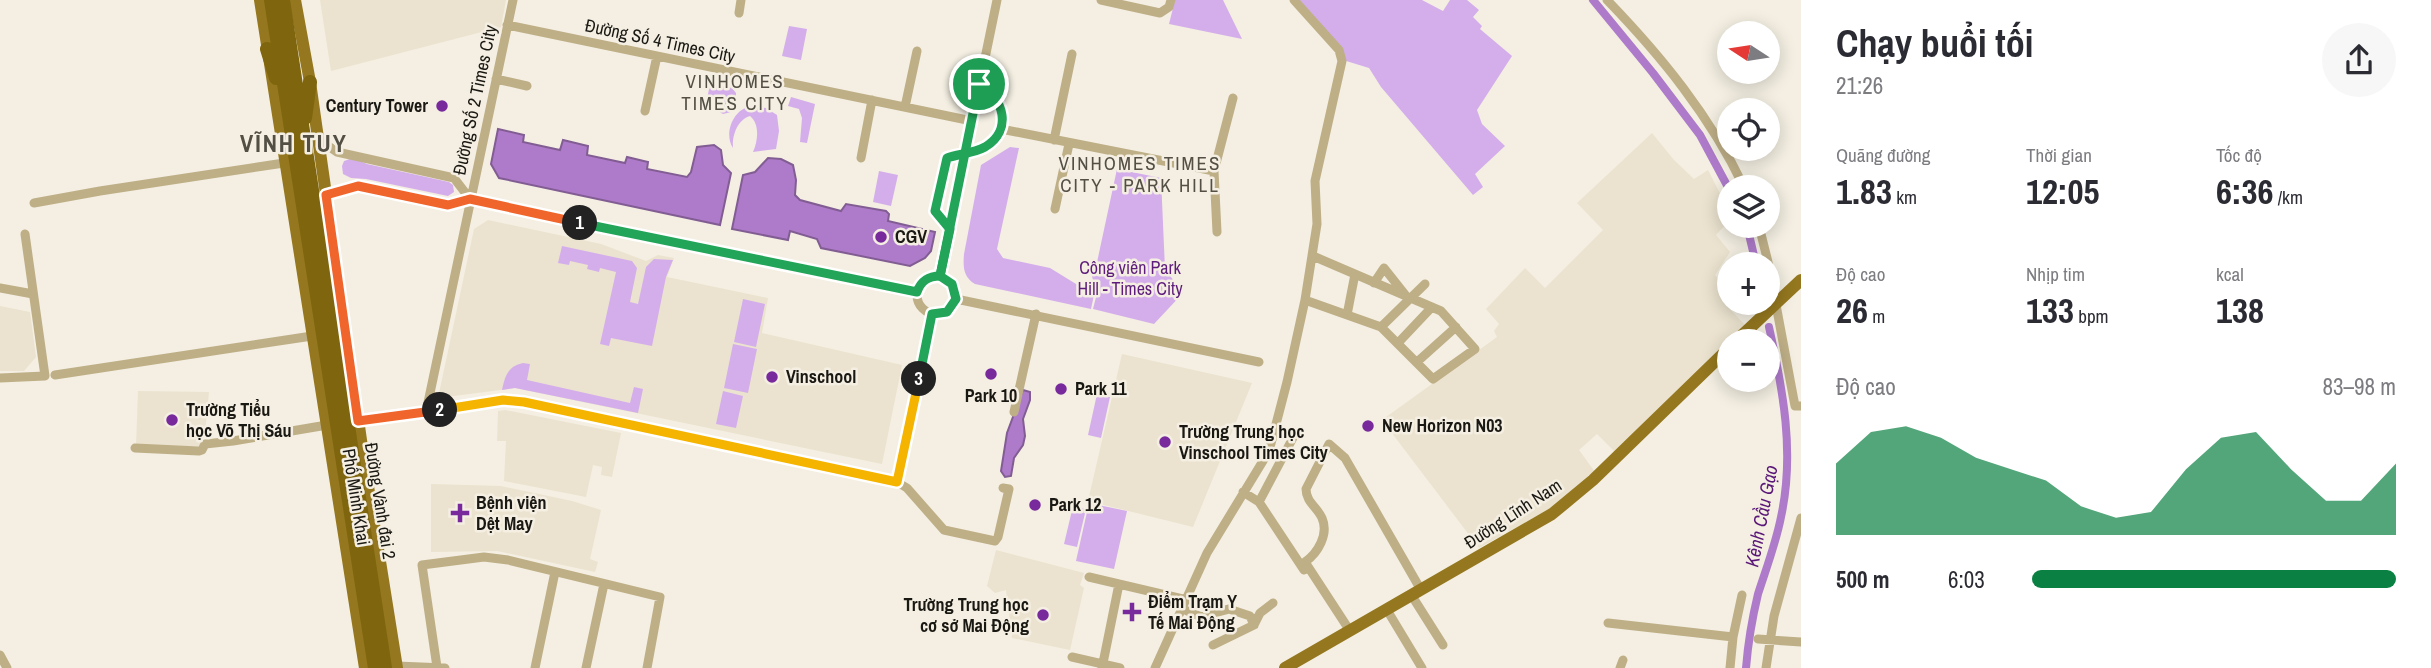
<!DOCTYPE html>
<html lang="vi">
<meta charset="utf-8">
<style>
:root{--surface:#fff;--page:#f7f7f7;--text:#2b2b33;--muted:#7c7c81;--accent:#0b8043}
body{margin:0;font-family:"Archivo Narrow",sans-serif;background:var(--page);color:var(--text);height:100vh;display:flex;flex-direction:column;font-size:26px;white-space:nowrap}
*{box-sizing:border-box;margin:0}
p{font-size:23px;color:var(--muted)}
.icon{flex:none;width:38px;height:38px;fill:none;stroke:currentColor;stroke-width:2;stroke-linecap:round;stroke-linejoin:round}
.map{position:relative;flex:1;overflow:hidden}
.side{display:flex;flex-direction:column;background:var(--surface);width:630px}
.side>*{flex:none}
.needle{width:46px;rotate:282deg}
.fabs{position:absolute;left:1717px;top:21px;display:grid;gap:14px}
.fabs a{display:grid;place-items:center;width:63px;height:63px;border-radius:50%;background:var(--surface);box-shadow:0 4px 18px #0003;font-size:35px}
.pin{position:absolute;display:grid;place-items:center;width:60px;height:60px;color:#fff;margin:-30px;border:4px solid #fff;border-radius:50%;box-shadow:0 2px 7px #0007}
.km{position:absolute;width:35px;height:35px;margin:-18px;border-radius:50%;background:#222;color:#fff;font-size:19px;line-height:35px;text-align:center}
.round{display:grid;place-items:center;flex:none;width:74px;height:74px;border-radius:37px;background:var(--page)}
.overview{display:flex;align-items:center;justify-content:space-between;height:119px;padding:0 35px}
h1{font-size:38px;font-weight:700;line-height:52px}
.metrics{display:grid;grid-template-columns:repeat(3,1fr);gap:10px;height:119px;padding:7px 35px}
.metrics div{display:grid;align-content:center}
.metrics b{font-size:35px;font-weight:700}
.metrics small{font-size:19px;font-weight:400}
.metrics p{font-size:19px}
.chart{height:196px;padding:14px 35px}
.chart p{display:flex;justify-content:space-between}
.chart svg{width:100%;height:126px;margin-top:7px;fill:var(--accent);opacity:.7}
ul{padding:0 35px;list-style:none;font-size:23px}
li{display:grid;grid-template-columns:112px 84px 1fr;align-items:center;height:52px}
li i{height:18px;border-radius:9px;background:var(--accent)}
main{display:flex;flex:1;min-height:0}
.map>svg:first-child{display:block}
</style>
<main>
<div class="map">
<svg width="1801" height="668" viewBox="0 0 1801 668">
<rect width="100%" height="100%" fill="#f4efe2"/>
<!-- built -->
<path fill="#ebe3cf" d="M320 0H506L501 27 331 71Z
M1652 133 1674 160 1694 179 1708 170 1729 211V221L1716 235 1730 252 1715 275 1729 291V303H1731L1728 307 1746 326 1617 454 1597 434 1579 450 1595 472 1548 510 1479 548 1382 420 1497 337 1494 331 1499 324 1486 309 1525 268 1545 288 1603 230 1577 203Z
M488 220 601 244 646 261 658 255 674 258 667 277 768 298 762 333 902 365 882 464 515 388 438 398 474 229Z
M0 306 30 312 36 357 24 371H0Z
M1122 354 1252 383 1193 527 1088 501Z
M138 391 209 392 205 434 200 446H136Z
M505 410 621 433 612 477 601 475 602 467 593 465 586 497 504 481 506 441H497L498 411Z
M431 484 501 486 572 501 601 510 590 559 598 562 595 572 497 551 431 552Z
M996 550 1084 573 1080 585 1084 588 1070 650 1012 638 1006 590 995 593 987 586Z"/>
<!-- green -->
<path fill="#d4aeeb" d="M1175 0H1223L1242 39 1169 24Z
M1298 0H1422L1443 11 1450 0H1467L1479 10 1473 17 1482 26 1480 29 1512 56 1477 110 1482 124 1505 146 1475 174 1483 187 1473 195 1381 87 1369 68 1343 60Z
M789 26 807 29 801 60 782 56Z
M710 84 732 88 736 93 735 107 731 112 723 114 706 104Z
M791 97 815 104 807 143 800 142 802 118 799 109 788 106Z
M753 106 766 108 777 115 779 131 776 149 753 152C758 141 760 124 750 116 737 120 732 136 733 148 723 133 734 107 753 106Z
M1010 147 1019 148 997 249 1003 258 1050 268 1094 295 1091 309 975 284C963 277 963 266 964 254L981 165Z
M353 158 367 164 449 182 453 185 454 192 448 196 366 179 351 178 343 174 342 166 344 161Z
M1117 169 1161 178 1165 269 1183 293 1154 324 1093 309 1097 293 1090 270 1096 267Z
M879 171 898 175 891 206 873 202Z
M562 246 632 261 637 268 630 302 638 304 646 267 654 259 673 260 666 277 652 346 611 338 609 346 600 344 616 272 600 268 599 272 587 269 588 265 570 261 569 265 558 263Z
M743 299 765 304 756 347 734 342Z
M733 344 757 349 748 393 724 388Z
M523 363 530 364 527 380 630 403 634 387 643 389 638 413 515 388 502 390C505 376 508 366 523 363Z
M723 391 743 396 736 428 716 424Z
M1097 394 1110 397 1101 438 1088 435Z
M1089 503 1127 511 1114 569 1076 561Z
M1073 506 1086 509 1077 547 1064 544Z"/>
<!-- water -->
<path fill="#ae7bca" stroke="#825d93" stroke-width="2" d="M498 129 524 135 523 142 560 150 563 140 588 146 587 155 625 163 627 157 648 162 647 169 687 177 691 172 697 147 714 145 721 150 723 165 731 173 720 225 499 178 491 164Z
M768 158 781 159 793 165 796 180 795 195 800 200 841 211 846 204 886 211 889 214 888 221 935 232 931 251 925 258 910 266 821 248 817 239 790 231 788 240 732 229 743 175 755 172Z
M1023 390 1030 392V400L1023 419 1025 436 1023 445 1014 458 1011 476 1005 477 1001 471 1007 433Z"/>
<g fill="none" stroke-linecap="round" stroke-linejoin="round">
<!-- canal -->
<path stroke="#ae7bca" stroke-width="8" d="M1593 0 1653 73 1700 135 1729 189
M1747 226 1756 264
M1746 668C1748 643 1752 619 1758 594 1766 569 1776 543 1781 517 1795 453 1783 390 1769 327"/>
<!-- minor -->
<path stroke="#beaf87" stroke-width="9" d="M1101 0 1160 13 1169 7 1171 0
M1607 0C1662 57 1710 116 1744 187
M739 13 741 0
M507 25 972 121
M496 79 527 86
M905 107 917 51
M645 111 657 56
M1001 129 1214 171
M318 139 337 152 454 178 470 199
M1054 140 1072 54
M861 158 872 100
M326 195 358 186 448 205 470 199 917 292
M34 203 100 191 284 163
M1055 209 1069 144
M1759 226 1768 262 1795 406H1801
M950 229 935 211 946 158C959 154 974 153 985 147 1013 131 1004 98 979 84
M1217 232 1214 171 1233 98
M917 295a19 19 0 1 1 38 0a19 19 0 1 1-38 0Z
M940 276 997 0
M1374 283 1384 268 1407 297
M0 288 33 294
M956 299 1259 362
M1305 300 1381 327 1433 379 1475 349 1441 311 1313 256
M1347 315 1355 274
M1381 327 1425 284
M1398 343 1432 307
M1417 362 1456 327
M55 375 312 336
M0 378 45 376 25 234
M426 412 513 0
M1014 412 1036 314
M358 421 498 401 524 402 897 482 907 488 944 530 995 541
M135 448 199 451 202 450 205 444 233 441 327 425
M897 482 932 314
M1243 492 1259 502 1304 570
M1259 502 1295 434
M995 541 998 537 1009 489 1003 488
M1089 577 1187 600
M1412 596 1443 645
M1183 609C1214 624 1203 614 1229 609L1250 616 1254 625 1213 645
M1387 610 1422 668
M1608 623 1733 637
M1254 625 1260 613 1273 603
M1350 631 1305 562C1318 553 1329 534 1322 518 1317 507 1306 502 1306 489L1329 444 1345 458 1421 590
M1758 639 1801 642
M0 655 7 668
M1072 657 1120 668
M397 666 445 668
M437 667 422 565 484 557 508 560 660 597 647 668
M535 668 555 572
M586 668 604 584
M1102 668 1119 584
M1155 668 1207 553 1269 451 1287 382 1305 300 1317 224 1315 181 1342 61 1339 50 1294 0
M1620 668 1623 660
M1730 668 1733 637 1742 595
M1766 668 1774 616 1801 518"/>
<!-- major -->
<path stroke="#94771f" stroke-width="12" d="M260 0 365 668
M295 0 310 82 364 461 397 668
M1736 341 1801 280
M1285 668 1552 514 1593 480 1729 348"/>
<!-- highway -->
<path stroke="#7f650d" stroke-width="14" d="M271 0 375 668
M283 0 385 668
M267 49 276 78
M305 118 310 82"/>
</g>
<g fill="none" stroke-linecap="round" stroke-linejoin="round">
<!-- split-1 casing -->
<g stroke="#fff" stroke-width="14">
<path id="split-1" d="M580 223 917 292C921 281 928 276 940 276L979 84"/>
</g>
<!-- split-2 casing -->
<g stroke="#fff" stroke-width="14">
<path id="split-2" d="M440 410 358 421 326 195 358 186 448 205 470 199 580 223"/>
</g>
<!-- split-3 casing -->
<g stroke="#fff" stroke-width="14">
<path id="split-3" d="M440 410 503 400 524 402 897 482 919 379"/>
</g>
<!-- split-4 casing -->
<g stroke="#fff" stroke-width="14">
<path id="split-4" d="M919 379 932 314 947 312 956 299 952 284 940 276 950 229 935 211 947 158C959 154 974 153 985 147 1013 130 1004 98 979 84"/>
</g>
<!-- split-1 -->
<use href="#split-1" stroke="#22a559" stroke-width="9"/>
<!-- split-2 -->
<use href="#split-2" stroke="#f0652b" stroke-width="9"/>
<!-- split-3 -->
<use href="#split-3" stroke="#f5b400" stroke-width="9"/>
<!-- split-4 -->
<use href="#split-4" stroke="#22a559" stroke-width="9"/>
</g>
<!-- markers -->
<g fill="#782a9c" stroke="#f4efe2" stroke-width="2.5">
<circle cx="442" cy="106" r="7"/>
<circle cx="881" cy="237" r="7"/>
<circle cx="991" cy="374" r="7"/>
<circle cx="772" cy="377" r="7"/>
<circle cx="1061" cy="389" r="7"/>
<circle cx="172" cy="420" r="7"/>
<circle cx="1368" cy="426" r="7"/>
<circle cx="1165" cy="442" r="7"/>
<circle cx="1035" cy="505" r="7"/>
<path d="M456.5 502.5h7v7h7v7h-7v7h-7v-7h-7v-7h7z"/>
<path d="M1128.5 601.5h7v7h7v7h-7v7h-7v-7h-7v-7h7z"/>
<circle cx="1043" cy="615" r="7"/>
</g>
<g text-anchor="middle" stroke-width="5" stroke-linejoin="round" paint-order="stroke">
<!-- street labels -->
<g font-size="18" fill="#1a1813" stroke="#f4efe2">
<text transform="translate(660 41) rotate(12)" y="6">Đường Số 4 Times City</text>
<text transform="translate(475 100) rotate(-78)" y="6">Đường Số 2 Times City</text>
<text transform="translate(356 497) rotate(81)" y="6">Phố Minh Khai</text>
<text transform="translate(380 501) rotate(81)" y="6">Đường Vành đai 2</text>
<text transform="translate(1513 514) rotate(-33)" y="6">Đường Lĩnh Nam</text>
</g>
<!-- poi labels -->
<g font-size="18" font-weight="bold" fill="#1a1813" stroke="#f4efe2" text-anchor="start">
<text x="428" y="112" text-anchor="end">Century Tower</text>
<text x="895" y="243">CGV</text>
<text x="786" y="383">Vinschool</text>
<text x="1075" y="395">Park 11</text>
<text x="991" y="402" text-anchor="middle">Park 10</text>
<text x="186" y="416">Trường Tiểu<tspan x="186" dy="21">học Võ Thị Sáu</tspan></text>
<text x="1382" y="432">New Horizon N03</text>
<text x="1179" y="438">Trường Trung học<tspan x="1179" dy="21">Vinschool Times City</tspan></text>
<text x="476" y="509">Bệnh viện<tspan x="476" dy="21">Dệt May</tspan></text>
<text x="1049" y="511">Park 12</text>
<text x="1148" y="608">Điểm Trạm Y<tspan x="1148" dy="21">Tế Mai Động</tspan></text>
<text x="1029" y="611" text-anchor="end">Trường Trung học<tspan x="1029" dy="21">cơ sở Mai Động</tspan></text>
</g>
<!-- park labels -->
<g font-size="18" fill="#5e1d7c" stroke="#f4efe2">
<text x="1130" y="274">Công viên Park<tspan x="1130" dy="21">Hill - Times City</tspan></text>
</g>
<!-- neighbourhood labels -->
<g font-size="19" letter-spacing="2" fill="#544f44" stroke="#f4efe2">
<text x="735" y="88">VINHOMES<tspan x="735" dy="22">TIMES CITY</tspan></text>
<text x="1140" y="170">VINHOMES TIMES<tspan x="1140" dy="22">CITY - PARK HILL</tspan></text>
</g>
<!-- water labels -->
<g font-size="19" font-style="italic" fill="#5a1778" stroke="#f4efe2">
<text transform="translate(1761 516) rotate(-79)" y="7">Kênh Cầu Gạo</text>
</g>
<!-- district labels -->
<g font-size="24" font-weight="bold" letter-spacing="2" fill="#544f44" stroke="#f4efe2">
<text x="294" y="152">VĨNH TUY</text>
</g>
</g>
</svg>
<div class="fabs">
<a><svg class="needle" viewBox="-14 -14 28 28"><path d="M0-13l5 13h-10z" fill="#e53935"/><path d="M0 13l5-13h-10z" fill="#7c7c81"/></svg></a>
<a><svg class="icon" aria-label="locate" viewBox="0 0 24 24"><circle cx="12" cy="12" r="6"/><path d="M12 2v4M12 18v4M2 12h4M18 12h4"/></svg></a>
<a><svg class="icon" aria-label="layers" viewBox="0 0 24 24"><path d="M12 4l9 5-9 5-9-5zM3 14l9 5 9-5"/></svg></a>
<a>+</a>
<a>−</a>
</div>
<div class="pin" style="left:979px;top:84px;background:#1e9e55"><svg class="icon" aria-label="arrive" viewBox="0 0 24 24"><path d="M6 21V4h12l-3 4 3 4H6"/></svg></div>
<b class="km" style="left:580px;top:223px">1</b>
<b class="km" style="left:440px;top:410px">2</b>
<b class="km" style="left:919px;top:379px">3</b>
</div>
<section class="side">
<div class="overview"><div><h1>Chạy buổi tối</h1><p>21:26</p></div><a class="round"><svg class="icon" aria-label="share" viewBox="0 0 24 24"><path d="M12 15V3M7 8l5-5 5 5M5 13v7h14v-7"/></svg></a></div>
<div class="metrics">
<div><p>Quãng đường</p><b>1.83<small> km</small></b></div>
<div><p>Thời gian</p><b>12:05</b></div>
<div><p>Tốc độ</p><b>6:36<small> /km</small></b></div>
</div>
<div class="metrics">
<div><p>Độ cao</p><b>26<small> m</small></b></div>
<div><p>Nhịp tim</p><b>133<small> bpm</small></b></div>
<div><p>kcal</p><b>138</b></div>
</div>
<div class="chart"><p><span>Độ cao</span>83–98 m</p>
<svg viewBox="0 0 160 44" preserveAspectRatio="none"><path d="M0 44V19L10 8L20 6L30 10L40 17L50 21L60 25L70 34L80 38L90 36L100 21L110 10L120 8L130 21L140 32L150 32L160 19V44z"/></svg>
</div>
<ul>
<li><b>500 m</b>6:03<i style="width:100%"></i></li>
</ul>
</section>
</main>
